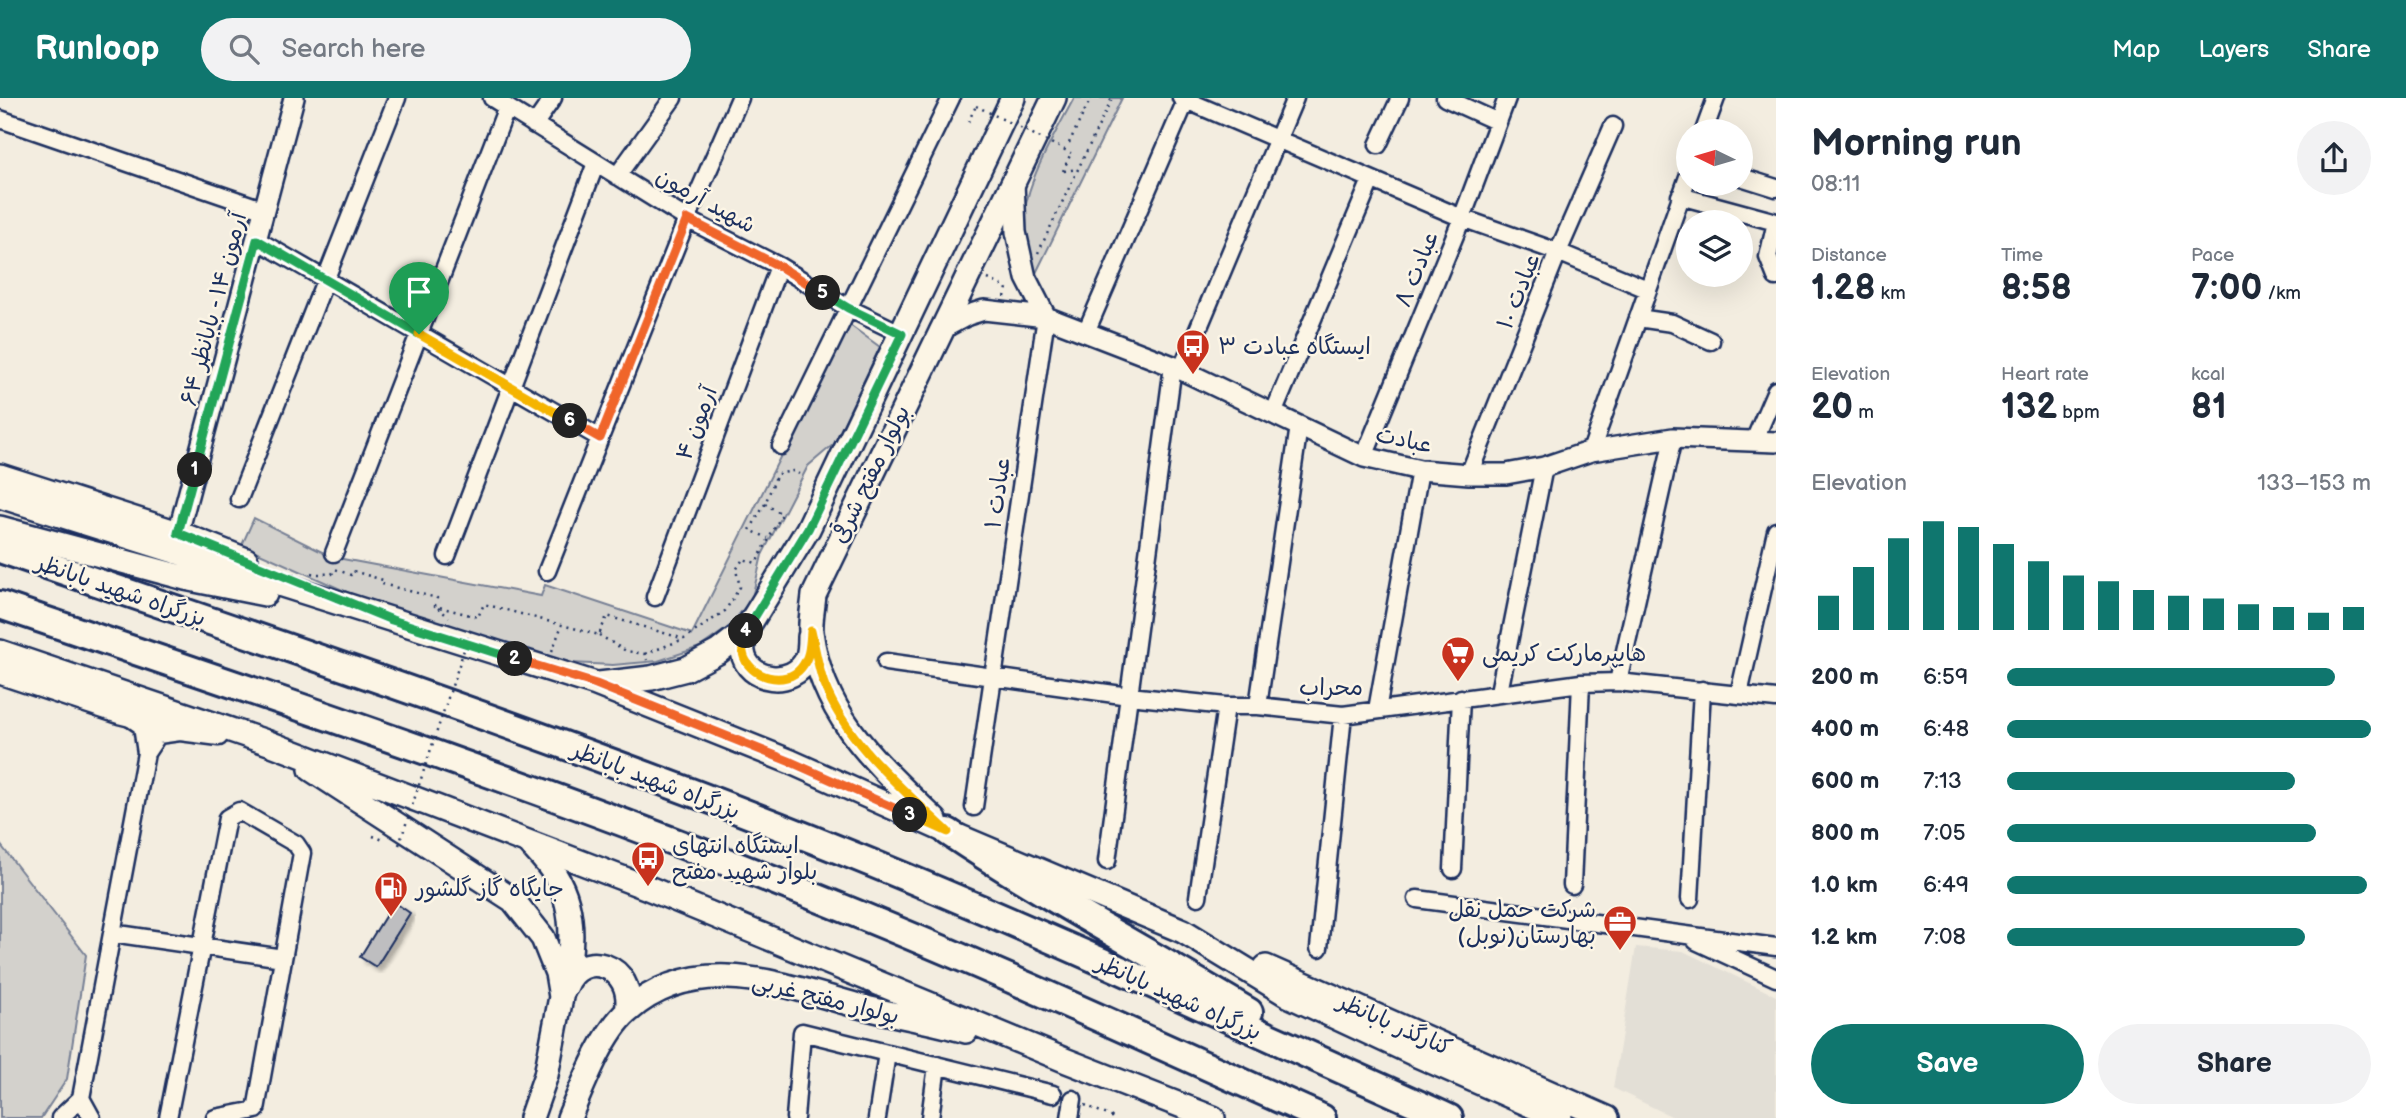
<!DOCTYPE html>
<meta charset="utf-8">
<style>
:root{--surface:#fff;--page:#f2f2f3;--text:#1f2937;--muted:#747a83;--accent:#0f766e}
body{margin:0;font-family:"Balsamiq Sans","Playpen Sans Arabic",sans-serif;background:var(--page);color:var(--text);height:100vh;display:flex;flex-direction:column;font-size:26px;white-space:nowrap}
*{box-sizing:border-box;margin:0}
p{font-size:23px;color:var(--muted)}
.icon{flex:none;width:38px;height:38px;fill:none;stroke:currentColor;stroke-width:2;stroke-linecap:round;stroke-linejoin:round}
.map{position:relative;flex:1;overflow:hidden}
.sheet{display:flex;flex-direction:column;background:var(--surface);width:630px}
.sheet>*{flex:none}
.needle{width:46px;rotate:275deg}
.fabs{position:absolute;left:1676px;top:21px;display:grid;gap:14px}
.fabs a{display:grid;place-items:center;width:77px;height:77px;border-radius:50%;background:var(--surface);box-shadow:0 7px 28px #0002;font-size:35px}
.pin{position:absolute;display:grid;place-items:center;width:60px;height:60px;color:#fff;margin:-72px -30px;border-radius:50% 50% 50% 0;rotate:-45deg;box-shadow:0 0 7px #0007}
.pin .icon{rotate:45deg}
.km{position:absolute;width:35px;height:35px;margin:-18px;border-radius:50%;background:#222;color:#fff;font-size:19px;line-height:35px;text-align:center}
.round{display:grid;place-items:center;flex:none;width:74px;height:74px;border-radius:37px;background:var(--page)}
.head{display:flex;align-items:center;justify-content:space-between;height:119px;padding:0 35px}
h1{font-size:38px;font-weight:700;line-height:52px}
.metrics{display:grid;grid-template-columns:repeat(3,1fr);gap:10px;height:119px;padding:7px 35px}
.metrics div{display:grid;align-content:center}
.metrics b{font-size:35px;font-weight:700}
.metrics small{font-size:19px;font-weight:400}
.metrics p{font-size:19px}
.chart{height:196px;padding:14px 35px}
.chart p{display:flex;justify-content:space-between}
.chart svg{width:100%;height:126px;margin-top:7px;stroke:var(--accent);stroke-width:6}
.cta{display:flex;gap:14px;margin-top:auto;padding:14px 35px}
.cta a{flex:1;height:80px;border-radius:42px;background:var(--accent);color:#fff;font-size:28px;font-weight:700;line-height:80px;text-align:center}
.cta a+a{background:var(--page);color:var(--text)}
ul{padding:0 35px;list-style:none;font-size:23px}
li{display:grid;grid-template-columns:112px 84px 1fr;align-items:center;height:52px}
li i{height:18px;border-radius:9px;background:var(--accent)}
header{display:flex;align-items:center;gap:42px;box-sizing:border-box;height:98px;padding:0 35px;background:var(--accent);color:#fff}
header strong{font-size:33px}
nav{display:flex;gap:38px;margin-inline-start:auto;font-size:24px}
.search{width:490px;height:63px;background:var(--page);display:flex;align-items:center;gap:18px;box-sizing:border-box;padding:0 24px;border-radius:38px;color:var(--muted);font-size:26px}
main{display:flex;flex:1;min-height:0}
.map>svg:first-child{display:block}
</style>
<header>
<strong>Runloop</strong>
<div class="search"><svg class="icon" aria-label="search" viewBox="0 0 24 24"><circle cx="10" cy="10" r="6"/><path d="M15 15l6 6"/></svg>Search here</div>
<nav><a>Map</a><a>Layers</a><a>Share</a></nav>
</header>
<main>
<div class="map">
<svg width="1776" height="1020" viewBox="0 0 1776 1020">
<defs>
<filter id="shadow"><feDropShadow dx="5" dy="5" stdDeviation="2" flood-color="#0004"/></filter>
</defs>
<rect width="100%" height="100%" fill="#f3ede0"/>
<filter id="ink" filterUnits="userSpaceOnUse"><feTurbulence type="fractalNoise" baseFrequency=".0143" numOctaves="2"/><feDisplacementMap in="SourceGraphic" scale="14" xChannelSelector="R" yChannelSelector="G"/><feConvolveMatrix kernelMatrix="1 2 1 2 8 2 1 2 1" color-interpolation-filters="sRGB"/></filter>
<g filter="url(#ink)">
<!-- built -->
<path fill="#e3dfd6" d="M1636 849 1683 853 1776 898V1020H1675L1613 990Z"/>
<!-- green -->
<path fill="#d3d1cc" stroke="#778095" stroke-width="2" d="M1074 0H1122L1036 175C1033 163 1027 151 1025 139 1016 97 1055 37 1074 0Z
M847 225 880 249 834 346 808 368 762 457 752 500 729 529 700 549 658 563 613 567 570 565 385 511 242 447 254 420 332 459 541 498 545 487 692 536Z
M0 746 86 857 67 981 41 1020H0Z"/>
<!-- building -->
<path fill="#bebec0" stroke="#1b2f5e" stroke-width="2" filter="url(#shadow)" d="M394 804 410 815 376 869 360 859Z"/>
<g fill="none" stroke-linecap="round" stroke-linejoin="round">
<!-- minor casing -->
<g stroke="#1b2f5e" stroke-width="21">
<path id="minor" d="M492 0 687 121 779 168 848 210 902 236
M1181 0 1462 120 1558 154 1647 191
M1445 0 1498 24
M0 21 265 112
M534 27 553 0
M1704 33 1716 0
M1378 47 1400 0
M617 78 673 0
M1741 79 1776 90
M1680 98 1776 124
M1776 124 1768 159 1776 179
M257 142 600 340
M1638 220 1672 225 1711 243
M1086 234 1187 0
M1181 272 1295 0
M1273 316 1371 82
M1754 343 1776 292
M781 348 951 0
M1591 353 1689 76
M1364 359 1462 120 1507 0
M1469 376 1558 154 1613 28
M239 401 397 0
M334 455 507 9
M447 458 596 65
M547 473 687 121 740 0
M655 499 779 168
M886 564 1129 598 1226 608H1258L1343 617 1581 585 1618 584 1776 601
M1618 584 1673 340
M1499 594 1544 369
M1739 596 1776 433
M1258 608 1299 328
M1377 612 1420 372
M146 655 158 637 180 634 219 639
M974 709 1046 219
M1107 763 1173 268
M1453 771 1461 600
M1572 787 1581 585
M1198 799 1226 608
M1417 801 1776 849
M1690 801 1702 592
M112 835 283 860
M1696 843 1776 880
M1319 850 1343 617
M81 1000 92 1020
M60 1020 81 1000 146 655 142 628 126 617
M168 1020 227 720 239 713 296 746 302 755 256 1012 215 1020
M795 1020 802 934 1053 996
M877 1020 887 955
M930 1020 937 967
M1070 1020 1073 1001"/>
</g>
<!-- tertiary casing -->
<g stroke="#1b2f5e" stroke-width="24">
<path id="tertiary" d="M1014 83 1016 134 1026 180 1046 219
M940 232 968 217 984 212 1046 219 1173 268 1364 359 1420 372 1469 376H1506L1544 369 1591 353 1673 340 1776 344
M178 435 294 0"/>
</g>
<!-- secondary casing -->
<g stroke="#1b2f5e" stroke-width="28">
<path id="secondary" d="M0 378 178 435 246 462
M0 398 596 586 791 664 948 734 1183 833 1288 897 1417 957 1560 1020
M0 430 185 480 265 496
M746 532C745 539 742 548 743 554 747 584 793 590 807 561 810 554 810 546 810 539
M0 554 269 645 648 790 1067 963 1213 1020
M0 574 121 614 177 628
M599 586 651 580 686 571 718 554 746 532 808 431 1013 0
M311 671 513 802 543 840 557 875 561 899 546 977 531 1020
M935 722C878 667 822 619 811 534 810 523 813 509 814 497L1054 0
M531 747C539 756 549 766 555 777 577 812 573 855 563 893
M1266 869 1607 1020
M566 888C580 850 636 865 627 914
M569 1020C582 989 603 934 628 913 695 854 777 885 852 906 889 917 929 922 966 933"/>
</g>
<!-- trunk casing -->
<g stroke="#1b2f5e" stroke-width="32">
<path id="trunk" d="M0 451C291 551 584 648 869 764 1065 844 1256 934 1449 1020
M0 507C284 603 568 698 845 811 1006 876 1163 949 1322 1020
M948 734C1045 799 1149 854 1249 914"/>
</g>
<!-- path -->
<path stroke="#1b2f5e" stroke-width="2.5" stroke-dasharray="2 5" stroke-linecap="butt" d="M968 24 976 8
M1069 45 1091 0
M1063 73 1071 55
M1064 73 1078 71
M1038 155 1112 0
M988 181 1007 190
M1005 199 1007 190 1011 188
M765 406 750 432 768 440
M311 475C319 477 324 475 332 476L335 471 351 477 353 473 383 482 382 486 437 500 435 508 478 519 484 506 599 537 607 518 684 541 725 513 740 489 736 472 743 461 756 465 782 416 765 406 777 376 793 373 799 376
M438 510 449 519
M599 537 626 553 645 556 647 562
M552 553 562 527
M645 556 684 541
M373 738 386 743
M1085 1007 1114 1020"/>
<!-- minor -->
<use href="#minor" stroke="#fcf5e5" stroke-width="16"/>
<!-- tertiary -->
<use href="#tertiary" stroke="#fcf5e5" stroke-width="19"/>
<!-- secondary -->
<use href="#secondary" stroke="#fcf5e5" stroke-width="23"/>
<!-- trunk -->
<use href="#trunk" stroke="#fcf5e5" stroke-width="26"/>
<!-- path-bridge -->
<path stroke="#1b2f5e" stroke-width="2.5" stroke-dasharray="2 5" stroke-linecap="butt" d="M976 8 1071 55
M399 747 472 528"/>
</g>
</g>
<g fill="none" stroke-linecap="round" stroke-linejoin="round" filter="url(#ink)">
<!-- split-1 casing -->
<g stroke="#fff" stroke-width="14">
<path id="split-1" d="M195 372 257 142 419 236"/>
</g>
<!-- split-2 casing -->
<g stroke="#fff" stroke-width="14">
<path id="split-2" d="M195 372 178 435 392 522 515 561"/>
</g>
<!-- split-3 casing -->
<g stroke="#fff" stroke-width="14">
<path id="split-3" d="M515 561 596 586 791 664 910 717"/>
</g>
<!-- split-4 casing -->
<g stroke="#fff" stroke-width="14">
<path id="split-4" d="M746 533C745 539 742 549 743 555 748 580 786 589 801 570 810 559 810 547 811 533 815 550 818 569 824 586 848 647 902 690 948 734L910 717"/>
</g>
<!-- split-5 casing -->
<g stroke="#fff" stroke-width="14">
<path id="split-5" d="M746 533 808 431 902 236 848 210 823 195"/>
</g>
<!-- split-6 casing -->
<g stroke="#fff" stroke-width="14">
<path id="split-6" d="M570 323 600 340 687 121 779 168 823 195"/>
</g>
<!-- split-7 casing -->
<g stroke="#fff" stroke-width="14">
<path id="split-7" d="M419 236 570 323"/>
</g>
<!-- split-1 -->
<use href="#split-1" stroke="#22a559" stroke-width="9"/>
<!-- split-2 -->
<use href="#split-2" stroke="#22a559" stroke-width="9"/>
<!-- split-3 -->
<use href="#split-3" stroke="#f0652b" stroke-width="9"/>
<!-- split-4 -->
<use href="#split-4" stroke="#f5b400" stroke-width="9"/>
<!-- split-5 -->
<use href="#split-5" stroke="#22a559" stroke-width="9"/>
<!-- split-6 -->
<use href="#split-6" stroke="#f0652b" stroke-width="9"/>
<!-- split-7 -->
<use href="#split-7" stroke="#f5b400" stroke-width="9"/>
</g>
<!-- icons -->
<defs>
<g id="bus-pin" transform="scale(1.75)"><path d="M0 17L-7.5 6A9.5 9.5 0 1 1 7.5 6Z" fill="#c8321e" stroke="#fcf5e5"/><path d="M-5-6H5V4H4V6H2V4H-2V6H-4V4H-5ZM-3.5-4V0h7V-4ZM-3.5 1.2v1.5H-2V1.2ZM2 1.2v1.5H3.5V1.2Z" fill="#fff"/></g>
<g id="supermarket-pin" transform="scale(1.75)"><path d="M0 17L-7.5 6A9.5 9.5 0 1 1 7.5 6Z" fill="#c8321e" stroke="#fcf5e5"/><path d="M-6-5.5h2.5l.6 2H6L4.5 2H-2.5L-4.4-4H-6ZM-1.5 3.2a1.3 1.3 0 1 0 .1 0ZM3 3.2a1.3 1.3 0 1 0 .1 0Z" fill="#fff"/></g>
<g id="fuel-pin" transform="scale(1.75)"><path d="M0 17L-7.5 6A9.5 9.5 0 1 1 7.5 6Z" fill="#c8321e" stroke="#fcf5e5"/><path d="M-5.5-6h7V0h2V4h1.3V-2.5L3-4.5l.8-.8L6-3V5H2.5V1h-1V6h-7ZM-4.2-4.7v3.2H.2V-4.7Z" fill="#fff"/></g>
<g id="office-pin" transform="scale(1.75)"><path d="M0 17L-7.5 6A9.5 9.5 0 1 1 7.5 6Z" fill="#c8321e" stroke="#fcf5e5"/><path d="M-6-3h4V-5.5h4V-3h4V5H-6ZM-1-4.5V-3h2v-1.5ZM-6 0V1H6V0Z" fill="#fff"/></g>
</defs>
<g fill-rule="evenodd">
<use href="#bus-pin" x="1193" y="248"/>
<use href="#supermarket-pin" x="1458" y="555"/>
<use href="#bus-pin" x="648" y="760"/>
<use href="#fuel-pin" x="391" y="790"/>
<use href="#office-pin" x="1620" y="824"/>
</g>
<g text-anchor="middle" stroke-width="5" stroke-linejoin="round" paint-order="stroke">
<!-- street labels -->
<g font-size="23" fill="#1b2f5e" stroke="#fcf5e5">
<text transform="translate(706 102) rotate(29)" y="8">شهید آرمون</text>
<text transform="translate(1416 171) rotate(-68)" y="8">عبادت ۸</text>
<text transform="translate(1518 193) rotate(-68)" y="8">عبادت ۱۰</text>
<text transform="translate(213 211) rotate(-75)" y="8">آرمون ۱۴ - بابانظر ۶۴</text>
<text transform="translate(696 325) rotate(-69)" y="8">آرمون ۴</text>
<text transform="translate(1404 341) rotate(12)" y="8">عبادت</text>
<text transform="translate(870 376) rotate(-64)" y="8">بولوار مفتح شرقی</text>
<text transform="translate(997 395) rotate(-82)" y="8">عبادت ۱</text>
<text transform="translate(121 492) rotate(19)" y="8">بزرگراه شهید بابانظر</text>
<text x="1331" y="597">محراب</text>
<text transform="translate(656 682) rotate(21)" y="8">بزرگراه شهید بابانظر</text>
<text transform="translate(1179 899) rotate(24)" y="8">بزرگراه شهید بابانظر</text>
<text transform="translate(826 900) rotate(14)" y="8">بولوار مفتح غربی</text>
<text transform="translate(1395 926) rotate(24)" y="8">کنارگذر بابانظر</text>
</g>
<!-- poi labels -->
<g font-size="23" fill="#1b2f5e" stroke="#fcf5e5" text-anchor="start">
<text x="1218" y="256">ایستگاه عبادت ۳</text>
<text x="1482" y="563">هایپرمارکت کریمی</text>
<text x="672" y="755">ایستگاه انتهای<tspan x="672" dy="26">بلوار شهید مفتح</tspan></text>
<text x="416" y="798">جایگاه گاز گلشور</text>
<text x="1596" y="819" text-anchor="end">شرکت حمل نقل<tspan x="1596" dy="26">بهارستان(نوبل)</tspan></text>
</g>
</g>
</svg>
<div class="fabs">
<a><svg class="needle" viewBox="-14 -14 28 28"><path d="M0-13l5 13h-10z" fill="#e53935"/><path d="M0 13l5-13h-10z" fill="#747a83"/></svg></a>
<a><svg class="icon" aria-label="layers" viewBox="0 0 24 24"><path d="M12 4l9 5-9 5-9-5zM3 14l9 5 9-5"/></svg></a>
</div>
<div class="pin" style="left:419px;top:236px;background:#1e9e55"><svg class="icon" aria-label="arrive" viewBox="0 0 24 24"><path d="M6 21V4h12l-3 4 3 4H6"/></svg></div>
<b class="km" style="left:195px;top:372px">1</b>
<b class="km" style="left:515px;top:561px">2</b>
<b class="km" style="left:910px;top:717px">3</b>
<b class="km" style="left:746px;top:533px">4</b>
<b class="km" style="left:823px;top:195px">5</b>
<b class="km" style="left:570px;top:323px">6</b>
</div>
<section class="sheet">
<div class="head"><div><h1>Morning run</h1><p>08:11</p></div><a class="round"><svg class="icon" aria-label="share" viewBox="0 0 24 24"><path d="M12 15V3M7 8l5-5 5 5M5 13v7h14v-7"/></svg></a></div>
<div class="metrics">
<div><p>Distance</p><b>1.28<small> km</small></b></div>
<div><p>Time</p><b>8:58</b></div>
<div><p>Pace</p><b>7:00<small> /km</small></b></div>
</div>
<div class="metrics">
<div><p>Elevation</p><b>20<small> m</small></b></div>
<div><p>Heart rate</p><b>132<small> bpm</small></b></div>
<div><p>kcal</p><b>81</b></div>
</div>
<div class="chart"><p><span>Elevation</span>133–153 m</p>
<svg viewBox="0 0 160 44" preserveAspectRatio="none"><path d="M5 44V32M15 44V22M25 44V12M35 44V6M45 44V8M55 44V14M65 44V20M75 44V25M85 44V27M95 44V30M105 44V32M115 44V33M125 44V35M135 44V36M145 44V38M155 44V36"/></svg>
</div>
<ul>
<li><b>200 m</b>6:59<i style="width:90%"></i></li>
<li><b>400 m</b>6:48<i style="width:100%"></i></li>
<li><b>600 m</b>7:13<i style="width:79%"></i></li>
<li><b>800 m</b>7:05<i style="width:85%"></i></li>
<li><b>1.0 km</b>6:49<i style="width:99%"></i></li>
<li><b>1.2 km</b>7:08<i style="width:82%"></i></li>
</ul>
<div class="cta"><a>Save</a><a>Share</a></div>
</section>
</main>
